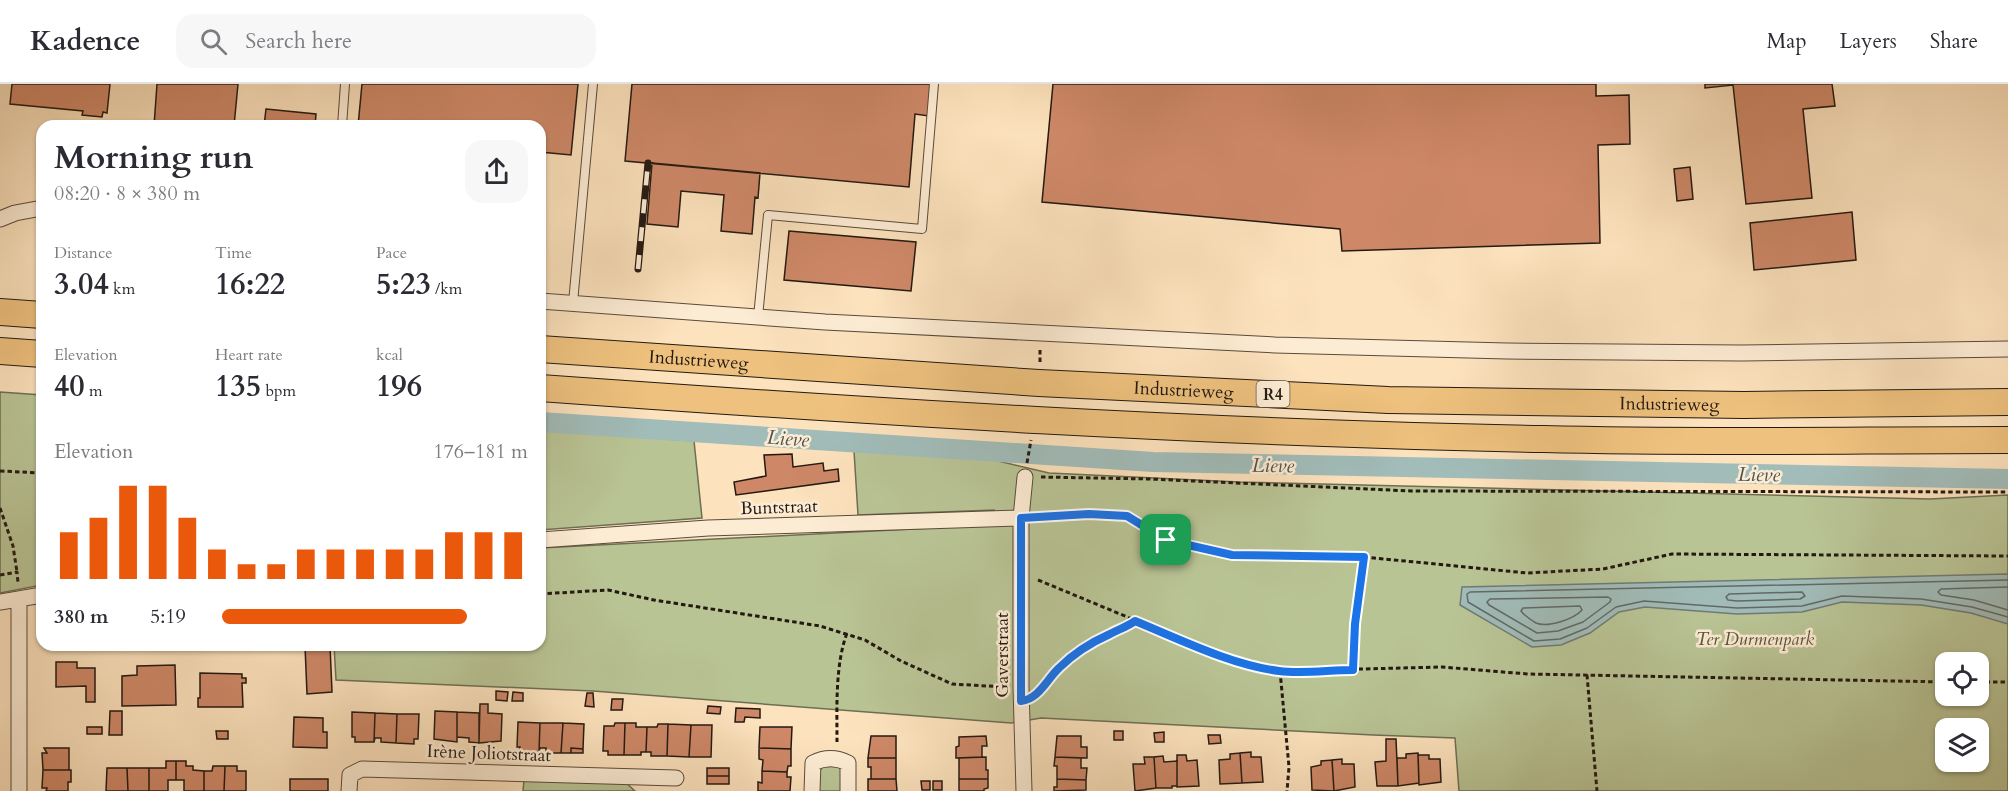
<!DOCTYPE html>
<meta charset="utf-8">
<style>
:root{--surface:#fff;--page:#f7f7f7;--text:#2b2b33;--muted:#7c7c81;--line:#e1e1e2;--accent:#ea580c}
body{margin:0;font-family:Cardo,serif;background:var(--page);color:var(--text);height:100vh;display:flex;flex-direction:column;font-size:22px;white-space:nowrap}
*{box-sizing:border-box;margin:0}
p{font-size:20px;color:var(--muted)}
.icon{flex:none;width:33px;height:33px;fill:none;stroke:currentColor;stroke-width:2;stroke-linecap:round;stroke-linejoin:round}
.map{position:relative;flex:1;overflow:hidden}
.sheet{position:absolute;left:36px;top:36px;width:510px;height:531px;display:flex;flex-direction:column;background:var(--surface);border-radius:18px;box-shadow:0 2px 4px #0004}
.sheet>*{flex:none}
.fabs{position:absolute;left:1935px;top:568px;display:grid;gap:12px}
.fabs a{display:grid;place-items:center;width:54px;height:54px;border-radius:12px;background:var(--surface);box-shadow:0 2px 4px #0004;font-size:30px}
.pin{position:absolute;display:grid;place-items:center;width:51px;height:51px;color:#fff;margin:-26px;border-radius:12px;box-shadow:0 3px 9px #0006}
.round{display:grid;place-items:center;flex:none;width:63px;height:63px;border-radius:18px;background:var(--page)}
.headline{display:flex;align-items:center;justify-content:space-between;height:102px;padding:0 18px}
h1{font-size:33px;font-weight:700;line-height:45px}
.figures{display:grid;grid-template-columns:repeat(3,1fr);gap:9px;height:102px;padding:6px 18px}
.figures div{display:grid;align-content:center}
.figures b{font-size:30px;font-weight:700}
.figures small{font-size:16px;font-weight:400}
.figures p{font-size:16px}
.chart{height:168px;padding:12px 18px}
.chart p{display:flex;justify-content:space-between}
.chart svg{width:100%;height:108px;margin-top:6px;stroke:var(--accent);stroke-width:6}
ul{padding:0 18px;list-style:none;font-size:20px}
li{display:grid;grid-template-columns:96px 72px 1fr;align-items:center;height:45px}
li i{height:15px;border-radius:8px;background:var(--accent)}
header{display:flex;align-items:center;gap:36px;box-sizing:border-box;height:84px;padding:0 30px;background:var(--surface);border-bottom:2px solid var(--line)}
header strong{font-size:28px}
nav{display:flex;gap:33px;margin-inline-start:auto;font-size:21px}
.search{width:420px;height:54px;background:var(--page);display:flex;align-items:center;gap:15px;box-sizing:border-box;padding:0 21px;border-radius:18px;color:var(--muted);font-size:22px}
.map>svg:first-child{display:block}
</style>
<header>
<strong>Kadence</strong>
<div class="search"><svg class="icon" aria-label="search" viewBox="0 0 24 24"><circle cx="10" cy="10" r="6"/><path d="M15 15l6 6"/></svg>Search here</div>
<nav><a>Map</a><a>Layers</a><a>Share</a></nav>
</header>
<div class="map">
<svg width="2008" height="707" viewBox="0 0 2008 707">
<rect width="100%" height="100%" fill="#fce2bd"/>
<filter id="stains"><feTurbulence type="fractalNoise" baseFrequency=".00333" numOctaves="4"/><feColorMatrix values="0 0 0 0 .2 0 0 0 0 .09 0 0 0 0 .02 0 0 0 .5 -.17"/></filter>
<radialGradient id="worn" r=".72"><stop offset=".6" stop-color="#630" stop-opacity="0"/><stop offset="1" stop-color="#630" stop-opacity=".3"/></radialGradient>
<!-- green -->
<path fill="#b9c495" stroke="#6e6e53" stroke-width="1.5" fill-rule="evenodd" d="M0 308 42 311V501L0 509Z
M540 346 694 357 702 434 540 446Z
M854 367 977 372 1049 389 1239 398 1930 415 2008 411V707H1459L1455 654 1373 651 1041 634 1011 639 593 607 336 596 334 561H540V464L989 441 994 426 858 431ZM1946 579H1978V612H1946ZM1946 645H1978V678H1946Z
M836 681 843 687 842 707H818L819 688 823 682Z
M524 696 626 699 635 707H523Z"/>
<!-- water -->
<path fill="#a1bcb9" stroke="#6f7b76" stroke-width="1.5" d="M2008 490V540L1971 529 1921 521 1842 518 1802 528 1737 530 1645 523 1619 528 1590 549 1561 561 1532 563 1460 521 1462 503Z"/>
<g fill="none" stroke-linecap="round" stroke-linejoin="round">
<!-- shore -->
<path stroke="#626a65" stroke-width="1.5" d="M2008 496 1470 508 1467 510 1468 518 1534 557 1560 555 1587 544 1616 523 1644 517 1737 524 1802 522 1842 512 1921 515 1972 523 2008 533
M2008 503 1941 505 1938 508 1941 511 1974 516 2008 526
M1802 508 1805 512 1800 515 1737 517 1728 516 1726 513 1729 510Z
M1608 513 1611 515 1610 518 1583 538 1558 547 1537 549 1489 521 1487 518 1490 515Z
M1580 522 1582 526C1574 535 1548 544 1536 539 1531 536 1524 531 1521 527L1523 524Z"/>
<!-- canal -->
<path stroke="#a1bcb9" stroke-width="20" d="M540 338 1153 378 2008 395"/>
</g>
<!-- building -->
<path fill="#ce8868" stroke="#231911" stroke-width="1.5" d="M12 0H110L107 29 103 28 102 33 82 31 83 27 10 20Z
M157 0H238L234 42H154Z
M362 0H578L571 71 540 68V42H358Z
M632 0H931L929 32 915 30 909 103 625 77Z
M1053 0H1596V12L1629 11 1630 60 1598 61 1600 159 1342 167 1340 145 1042 118Z
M1705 0H1832L1835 22 1803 25 1812 114 1746 120 1733 1 1705 4Z
M266 25 316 30 315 42H264Z
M652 79 760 89 758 114 755 113 752 150 721 147 724 111 681 107 678 143 647 140Z
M1690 83 1693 115 1677 117 1674 85Z
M1852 128 1856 176 1754 186 1750 139Z
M789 147 916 158 911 207 784 196Z
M792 370 793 383 823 379 824 387 838 385 839 397 736 411 734 398 766 392 764 371Z
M330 561 332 608 307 610 305 562Z
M56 578H77V584H95V618H86V602L56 603Z
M175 581 176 621 122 622V592L137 591V582Z
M200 589 242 590V594H246V599H242L243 623H198V614H200Z
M496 607 508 608 507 617 496 616Z
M513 608 523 609V617H512Z
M587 609H593L594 623 585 622Z
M612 615H623L622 626H611Z
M480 620H488V629L502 630 501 657 479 659Z
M708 622 721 623 720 630 707 629Z
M736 624 760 625V634L745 633 744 638H735Z
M110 627H122V651H109Z
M435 627 457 628V658L434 655Z
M352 628 375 629 374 658H355V653H352Z
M457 628 479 629V659L469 658V654L457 653Z
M375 629 397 630 396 659 381 658V654H375L374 658Z
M397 630H419L418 655H414V660L396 659Z
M294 633 323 634V648H327V664L293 663Z
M518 638 540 639 539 668H519L520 663H517Z
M540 639H563L561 669H546V664H540L539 668Z
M563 639 584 640 583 665 571 664V669H561Z
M615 639H625L624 671H608V667H603L604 642H614Z
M625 639H636V643H647L646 668H641V671H624Z
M658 640H668L667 672H651V668H646L647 643H657Z
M668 640 691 641 689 673 667 672Z
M691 641H712L711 673H689Z
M87 643H102V650H87Z
M760 643H792L791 665 759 664Z
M216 647H228V655H217Z
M1114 647H1123V656H1114Z
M1164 648V658H1155L1154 649Z
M1208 651H1220L1221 659 1209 660Z
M871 652H896V674H868Z
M986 652 987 662H982V673L956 674V663L959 662V653Z
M1057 652H1081V663H1087V674L1055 673Z
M1386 655H1396L1398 702H1377L1375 678 1386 677Z
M44 664H69V686H43L42 669H47Z
M571 664 583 665V669H571Z
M759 664 791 665V682H788L787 688 762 687 763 676 759 675Z
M1251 668V673H1261L1263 698 1242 699 1240 669Z
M1240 669 1242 699 1220 700 1219 676 1230 675V670Z
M1418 669 1419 699 1398 702 1397 674H1406V670Z
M1177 671H1186L1187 677 1197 676 1199 702 1177 703Z
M1418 671H1429V675H1440L1441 698 1419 701Z
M1163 672 1164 678 1177 677V702H1172V704H1156L1154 673Z
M986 673V686H988V695H959V674Z
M1055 673 1081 674V684H1087L1086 696 1057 695V682H1054Z
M1144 673H1154L1156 704 1135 707 1133 680H1145Z
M868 674H896V695H871V683H868Z
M1342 675V680H1354L1355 703 1334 707 1332 676Z
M1332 676 1334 707 1312 706 1311 683 1321 681V677Z
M166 677H176V696H168V707H149V684H166Z
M176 677H186V682H193V686L204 687V707H184V696H176Z
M213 682H225L224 707H204V687H212Z
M225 682H237V687H246V707H224Z
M107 684H127L128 707H106Z
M127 684H149V707H128Z
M707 684H729V692H707Z
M43 686H71V698H68V707H46L47 704H42Z
M762 687 787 688V693H791L790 707H758V698L762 699Z
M707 692H729V700H707Z
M290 695H328V707H290Z
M868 695H896L897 707H868Z
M959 695H988V704L984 705V707H959Z
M1057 695 1086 696V706L1054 707V703H1057Z
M921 697H930V706H922Z
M933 697H942V706H933Z"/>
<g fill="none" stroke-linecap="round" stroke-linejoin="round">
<!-- service casing -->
<g stroke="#594b3c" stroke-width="10">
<path id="service" d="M342 42 345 0
M573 219 593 0
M758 233 768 131 922 145 934 0"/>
</g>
<!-- minor casing -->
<g stroke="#594b3c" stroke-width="17">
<path id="minor" d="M0 135 15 129 42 124
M540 217 825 238 1275 261 1507 267 1742 269 2008 265
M540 456 708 444 1021 434
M19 515V707
M0 518 42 511
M349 707 350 691 362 685 676 694
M812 707 813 679C825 673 836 673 848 679V707
M1024 707 1021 603V434L1025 393"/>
</g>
<!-- trunk casing -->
<g stroke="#231911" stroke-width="28">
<g id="trunk">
<path d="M0 228 42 231"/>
<path id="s1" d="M540 265 1039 299 1388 316 1744 321 2008 318"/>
<path d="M0 267 42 270"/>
<path d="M540 304C874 328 1208 349 1543 355 1698 359 1853 356 2008 356"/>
</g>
</g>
<!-- path -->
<path stroke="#231911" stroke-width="3" stroke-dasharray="4.5 3" stroke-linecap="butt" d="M1040 278V263
M1027 379 1031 356
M0 387 42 389
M1041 393 1150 395 1411 407 2008 408
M0 424 13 462 17 488
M1037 433 1089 430 1127 432 1165 456 1232 471 1364 473 1355 540 1353 586
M1364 473 1527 489 1603 485 1672 470 2008 472
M0 491 17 488 18 499
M1038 496 1224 573 1280 587 1442 583 1528 590 1946 598
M540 510 608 506 654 516 820 542 865 556 901 577 952 600 1005 603
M1280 587 1289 683 1287 707
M1587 591 1597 707
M1978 598H2008
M1038 607C1057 585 1076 569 1101 555 1112 548 1125 545 1135 537
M837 658C837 624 835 581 847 549"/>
<!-- service -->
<use href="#service" stroke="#fdecd4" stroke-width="8"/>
<!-- minor -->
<use href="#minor" stroke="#fdecd4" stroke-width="15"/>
<!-- trunk -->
<use href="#trunk" stroke="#eec17e" stroke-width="26"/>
<!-- rail casing -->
<g stroke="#231911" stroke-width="7">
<path id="rail" d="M638 185 648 79"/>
</g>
<!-- rail -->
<use href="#rail" stroke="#fdecd4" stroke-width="4.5" stroke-dasharray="14" stroke-linecap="butt"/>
</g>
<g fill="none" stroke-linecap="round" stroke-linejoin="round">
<!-- route casing -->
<g stroke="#fff" stroke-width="12">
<path id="route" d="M1089 430 1127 432 1166 456 1232 471 1364 473 1355 540 1353 586C1329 586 1303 590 1279 587 1231 581 1179 555 1135 537 1127 543 1119 545 1110 550 1092 558 1073 570 1059 584 1047 595 1039 615 1021 617V434Z"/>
</g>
<!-- route -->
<use href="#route" stroke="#1a73e8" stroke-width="8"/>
</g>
<g text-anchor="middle" stroke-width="5" stroke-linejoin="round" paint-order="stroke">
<!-- shield labels -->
<rect fill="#fdecd4" stroke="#64584c" stroke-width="1.5" x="1256.5" y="297" width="33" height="26" rx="4.5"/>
<g font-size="16" font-weight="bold" fill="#231911">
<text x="1273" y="316">R4</text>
</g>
<!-- street labels -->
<g font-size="18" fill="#231911" stroke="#fdecd4">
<text dy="6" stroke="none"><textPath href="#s1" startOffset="159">Industrieweg</textPath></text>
<text dy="6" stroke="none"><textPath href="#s1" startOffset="645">Industrieweg</textPath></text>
<text dy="6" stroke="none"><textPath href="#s1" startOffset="1131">Industrieweg</textPath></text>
<text transform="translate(779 423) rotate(-2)" y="6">Buntstraat</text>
<text transform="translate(1002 571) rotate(-90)" y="6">Gaverstraat</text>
<text transform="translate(489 669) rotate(2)" y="6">Irène Joliotstraat</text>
</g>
<!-- park labels -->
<g font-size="18" font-style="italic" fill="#58553f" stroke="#fdecd4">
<text x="1755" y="561">Ter Durmenpark</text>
</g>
<!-- water labels -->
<g font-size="20" font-style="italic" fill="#4f524c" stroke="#fdecd4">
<text transform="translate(788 354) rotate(4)" y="7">Lieve</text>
<text transform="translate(1273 381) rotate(1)" y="7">Lieve</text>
<text transform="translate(1759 390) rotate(1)" y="7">Lieve</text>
</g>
</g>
<rect width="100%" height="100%" filter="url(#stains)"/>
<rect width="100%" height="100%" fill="url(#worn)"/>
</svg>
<div class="fabs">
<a><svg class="icon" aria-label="locate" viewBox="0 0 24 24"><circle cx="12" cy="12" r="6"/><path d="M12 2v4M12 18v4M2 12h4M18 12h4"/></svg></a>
<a><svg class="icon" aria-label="layers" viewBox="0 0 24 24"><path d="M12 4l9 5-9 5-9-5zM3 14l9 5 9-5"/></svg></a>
</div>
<div class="pin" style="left:1166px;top:456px;background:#1e9e55"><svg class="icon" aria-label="arrive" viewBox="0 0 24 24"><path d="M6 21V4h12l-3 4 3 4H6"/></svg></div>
<section class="sheet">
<div class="headline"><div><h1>Morning run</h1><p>08:20 · 8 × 380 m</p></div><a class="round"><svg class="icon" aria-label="share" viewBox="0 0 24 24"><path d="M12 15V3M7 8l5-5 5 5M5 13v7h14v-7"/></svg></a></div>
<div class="figures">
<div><p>Distance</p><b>3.04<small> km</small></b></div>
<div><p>Time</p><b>16:22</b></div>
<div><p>Pace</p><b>5:23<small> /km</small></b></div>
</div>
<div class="figures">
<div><p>Elevation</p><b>40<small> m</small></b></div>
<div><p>Heart rate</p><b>135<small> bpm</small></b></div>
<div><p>kcal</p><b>196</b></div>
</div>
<div class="chart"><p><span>Elevation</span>176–181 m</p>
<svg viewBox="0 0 160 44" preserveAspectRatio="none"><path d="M5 44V25M15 44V19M25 44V6M35 44V6M45 44V19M55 44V32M65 44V38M75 44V38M85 44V32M95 44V32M105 44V32M115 44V32M125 44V32M135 44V25M145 44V25M155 44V25"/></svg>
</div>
<ul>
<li><b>380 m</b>5:19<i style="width:80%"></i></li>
</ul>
</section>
</div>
